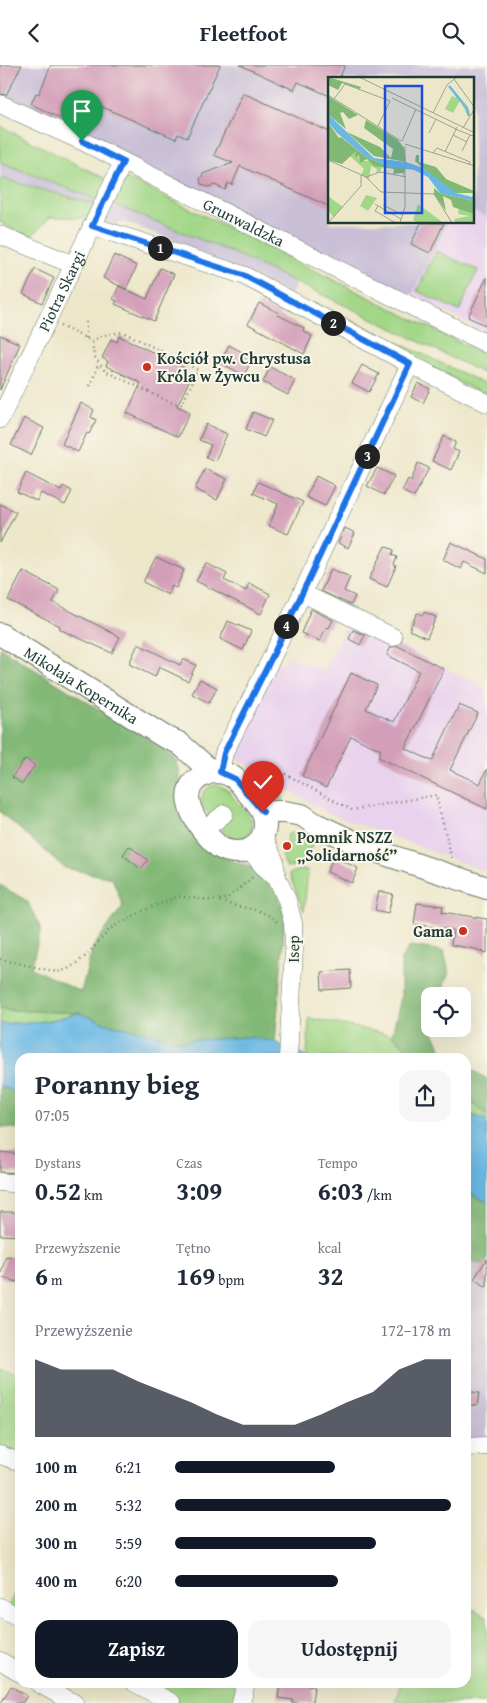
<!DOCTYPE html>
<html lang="pl">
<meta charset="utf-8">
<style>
:root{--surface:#fff;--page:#f6f6f7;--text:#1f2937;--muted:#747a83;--accent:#111827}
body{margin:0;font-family:"Gentium Book Plus",serif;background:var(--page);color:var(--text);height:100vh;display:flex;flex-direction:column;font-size:19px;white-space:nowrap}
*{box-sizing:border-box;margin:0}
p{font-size:16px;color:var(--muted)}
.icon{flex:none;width:28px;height:28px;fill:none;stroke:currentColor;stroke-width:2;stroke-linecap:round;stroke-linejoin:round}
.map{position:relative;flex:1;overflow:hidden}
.details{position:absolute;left:15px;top:988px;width:456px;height:635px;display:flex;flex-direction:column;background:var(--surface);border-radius:15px;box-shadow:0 5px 20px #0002}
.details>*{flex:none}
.fabs{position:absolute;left:421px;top:922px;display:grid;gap:10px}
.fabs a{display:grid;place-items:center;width:50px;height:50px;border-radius:10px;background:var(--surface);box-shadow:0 5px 20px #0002;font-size:25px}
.pin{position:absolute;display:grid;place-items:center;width:42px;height:42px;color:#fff;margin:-51px -21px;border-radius:50% 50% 50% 0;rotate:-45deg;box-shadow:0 0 5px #0007}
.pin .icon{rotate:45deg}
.km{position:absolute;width:25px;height:25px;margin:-12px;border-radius:50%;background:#222;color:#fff;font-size:14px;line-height:25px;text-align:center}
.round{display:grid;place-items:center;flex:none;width:52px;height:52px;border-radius:15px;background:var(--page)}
.head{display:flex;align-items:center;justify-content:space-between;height:85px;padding:0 20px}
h1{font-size:28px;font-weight:800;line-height:38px}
.figures{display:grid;grid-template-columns:repeat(3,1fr);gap:8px;height:85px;padding:5px 20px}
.figures div{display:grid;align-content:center}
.figures b{font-size:25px;font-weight:800}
.figures small{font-size:14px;font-weight:400}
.figures p{font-size:14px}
.chart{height:140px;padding:10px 20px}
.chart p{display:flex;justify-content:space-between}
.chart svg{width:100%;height:90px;margin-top:5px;fill:var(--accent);opacity:.7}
.cta{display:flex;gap:10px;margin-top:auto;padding:10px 20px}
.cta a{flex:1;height:58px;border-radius:15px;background:var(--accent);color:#fff;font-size:20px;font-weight:800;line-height:58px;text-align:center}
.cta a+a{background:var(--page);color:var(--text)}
ul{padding:0 20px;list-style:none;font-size:16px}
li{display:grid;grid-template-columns:80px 60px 1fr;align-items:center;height:38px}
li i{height:12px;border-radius:6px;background:var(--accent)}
header{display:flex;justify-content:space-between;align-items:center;height:65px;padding:0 20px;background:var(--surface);font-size:22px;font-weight:800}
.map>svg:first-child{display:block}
</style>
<header><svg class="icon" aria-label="back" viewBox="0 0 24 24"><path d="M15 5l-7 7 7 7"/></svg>Fleetfoot<svg class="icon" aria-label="search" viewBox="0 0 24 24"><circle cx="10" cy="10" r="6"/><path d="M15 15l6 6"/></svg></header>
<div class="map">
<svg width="487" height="1638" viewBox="0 0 487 1638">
<rect width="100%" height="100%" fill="#fbf7ec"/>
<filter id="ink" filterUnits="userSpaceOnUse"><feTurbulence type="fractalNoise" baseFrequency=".02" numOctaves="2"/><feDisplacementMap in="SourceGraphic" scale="10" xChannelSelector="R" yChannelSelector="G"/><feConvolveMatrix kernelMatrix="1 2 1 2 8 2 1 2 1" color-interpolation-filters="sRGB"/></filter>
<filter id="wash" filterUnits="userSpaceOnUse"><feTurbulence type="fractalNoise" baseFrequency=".0096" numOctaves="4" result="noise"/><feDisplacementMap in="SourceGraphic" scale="20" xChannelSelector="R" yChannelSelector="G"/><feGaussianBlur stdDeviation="1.12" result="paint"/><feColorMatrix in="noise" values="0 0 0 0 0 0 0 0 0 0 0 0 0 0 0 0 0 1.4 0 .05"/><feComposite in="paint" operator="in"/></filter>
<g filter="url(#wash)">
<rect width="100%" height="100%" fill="#ede7ca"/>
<!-- built -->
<path fill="#e9d2ed" d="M473 146 487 152V268L412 230 447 158H473Z
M349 555 487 624V807L328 748 239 695 234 689 276 600 283 598 288 591 324 607Z"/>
<!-- industrial -->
<path fill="#c9bfd7" d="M0 0H487V152L473 146V14H330V158H447L412 230 0 32Z
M0 74 128 122 302 204 291 230 170 174 125 157 116 160 0 122Z
M466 1194 487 1201V1374H466Z"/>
<!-- green -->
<path fill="#a2d787" stroke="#608a5e" d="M0 61 112 117 102 137 0 97Z
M124 112 205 151 487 291V310L357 246 231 187 113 139Z
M0 113 95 139 89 153 50 152 32 171 16 166 0 157Z
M436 186 478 205 459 246 417 226Z
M313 237 487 320V331L334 254Z
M238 708 284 734 280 743 273 741Z
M215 720C226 721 230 728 236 736 241 741 248 748 251 754 255 767 242 779 230 773 225 770 206 746 202 740 200 730 205 722 215 720Z
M292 768 315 772 310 785 309 796 287 803 282 793 288 769Z
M300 805H308L304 846 289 809Z
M0 942 10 945 79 948 47 956 0 959Z
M309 953 392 970 415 992H307Z
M466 1033 487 1050V1055L466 1048Z
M0 1304 20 1309V1395L0 1390Z
M20 1517V1549L8 1542Z
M466 1541 487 1551V1638H418L395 1635 401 1618H466Z
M137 1618H246L241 1638H172Z"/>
<!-- forest -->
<path fill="#81b874" stroke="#507a54" d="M0 583 163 684 176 695 180 707V734L224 793 254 803 278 828 285 853 275 978 248 972 181 976 105 958 79 948 9 945 0 942V820L27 836 41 864 31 903 81 927 93 882 123 841 112 813 65 803 0 747Z
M410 881 444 886 449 907 440 931H430V964H431L442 985 453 992H415L392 970 401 933V894Z
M466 1001 487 1014V1050L466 1033Z
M0 1021 20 1029V1064L0 1062Z
M466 1126 487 1137V1201L466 1194Z"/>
<!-- water -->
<path fill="#69b8e4" stroke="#447a8c" d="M79 948 105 958 181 976 248 972 272 976 309 992H20V1029L0 1021V959L47 956Z
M466 1048 487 1055V1137L466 1126Z"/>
<g id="blocks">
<!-- building -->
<path fill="#d39fb8" d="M0 0H22L6 30 0 29Z
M51 0H220L187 73 178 69 176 74 75 30 64 55 31 39 36 28 39 29Z
M240 0H345L339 14H330V31L298 17 294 25Z
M243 28 330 67V142L240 101 232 120 228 118 225 125 215 120 208 122 201 119 200 115 203 109 233 98 214 90Z
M421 158H444L430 188 411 179Z
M114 190 137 201 126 224 103 213Z
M160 203 174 209 154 256 115 239 117 236 113 234 119 221 147 234Z
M35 204 54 213 42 238 23 229Z
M487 212V261L468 252Z
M259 238 279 248 278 250 304 263 303 266 312 271 304 289 248 259Z
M0 270 20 279 0 325Z
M119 271 187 304 184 311 190 314 177 341 190 347 178 372 127 348 141 318 106 301 108 296 102 293 111 274 117 277Z
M229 280 253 293 244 310 220 298Z
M362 300 379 309 369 327 352 318Z
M270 302 295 315 288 330 263 317Z
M418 318 430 324 423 338 411 332Z
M81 338 94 345 91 352 96 355 89 369 87 368 78 387 62 379Z
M253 347 272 355 264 372 246 364Z
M24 353 44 363 31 390 11 380Z
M206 359 227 369 215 396 206 392 211 380 199 375Z
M444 371 456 377 453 384 459 387 451 405 432 396Z
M418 398 429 403 414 432 402 426 408 414 411 416Z
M377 403 394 411 384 430 367 421Z
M205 404 227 414 217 435 195 424Z
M26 408 61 426 63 421 72 426 65 440 41 428 37 436 17 427Z
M316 411 335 421 325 441 306 432Z
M258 417 303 437 288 469 269 461 278 439 253 428Z
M0 439 16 447 0 478Z
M345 463 355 468 348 483 338 478Z
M451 477 487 494V508L464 497 461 504 443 495Z
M385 481 394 485 392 490 397 492 394 500 396 501 387 522 369 514Z
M156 492 184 505 176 523 172 521 168 530 143 517Z
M206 498 227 509 224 515 246 526 249 518 270 529 261 549 196 516Z
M331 504 350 512 344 526 355 531 351 540 321 526Z
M23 506 59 525 53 537 120 572 112 588 59 564 60 561 8 535Z
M311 544 333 555 329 563 326 562 320 576 301 568Z
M424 547 436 552 427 573 409 565 417 548 423 550Z
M228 556 251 566 243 585 220 574Z
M353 565 365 570 360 580 349 574Z
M138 579 180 600 183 594 196 600 188 616 159 602 155 612 129 599Z
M398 581 444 604 405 683 432 696 459 640 478 648 450 705 480 719 487 704V744L378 692 381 685 351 671 326 723 302 711 351 608 377 620 366 644 394 657 419 606 387 590 391 582Z
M200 614 217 623 209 638 192 629Z
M25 694 35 700 22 719 12 712Z
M129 781 148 795 141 804 123 790Z
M333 792 358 803 352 818 327 807Z
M379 826 393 829 388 848 375 845Z
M417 838 443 841 442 847 487 854V888L475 884 451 880 453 865 414 859Z
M350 905 351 923 322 925 321 907Z
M0 1087 20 1089V1108L0 1107Z
M0 1147H20V1171L0 1170Z
M6 1191 20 1194V1204L17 1217 0 1212Z
M487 1194V1222L474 1214Z
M466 1326 479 1328 477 1341 466 1339Z
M280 1618 297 1620V1618L314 1621 312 1638H292L293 1635 278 1633Z
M11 1621 27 1631 22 1638H1Z"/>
</g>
</g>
<g filter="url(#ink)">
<use href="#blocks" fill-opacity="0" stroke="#677868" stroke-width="1"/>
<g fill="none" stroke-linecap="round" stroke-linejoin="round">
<!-- minor casing -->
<g stroke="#677868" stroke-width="19">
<g id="minor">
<path id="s1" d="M0 39 82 76 487 279"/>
<path d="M92 161 243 210 410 299 487 338"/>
<path d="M0 170 74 200"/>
<path id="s2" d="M0 354 123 97"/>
<path d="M302 528 393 572"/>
<path d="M220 707 224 688 274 588 410 299"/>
<path d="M204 765 224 749"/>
<path d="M263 770 274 795 277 813 287 835 293 858 294 884 288 992"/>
<path d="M250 785 264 802 277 813"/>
<path d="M0 1117 20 1119"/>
<path d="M466 1382 487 1381"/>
<path d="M0 1390 15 1395H20"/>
<path d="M0 1542 20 1553"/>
<path d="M0 1596 20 1608"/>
<path d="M38 1618 74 1638"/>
<path d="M135 1618 172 1638"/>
<path d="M241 1638 246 1618"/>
</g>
</g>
<!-- major casing -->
<g stroke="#677868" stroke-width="24">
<g id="major">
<path id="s3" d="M0 569 163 671 179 678 212 707"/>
<path d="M212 707C218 707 225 707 231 711 238 714 242 721 247 727 253 734 260 741 263 749 269 764 261 782 245 786 236 788 227 787 219 782 197 762 166 721 212 707Z"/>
<path d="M263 747H284L302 750 315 759 367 783 487 823"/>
</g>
</g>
<!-- path -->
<path stroke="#677868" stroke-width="2.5" stroke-dasharray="1 4" stroke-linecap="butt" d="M60 261 92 276 104 270 123 267 198 305 182 339 172 338 105 306 94 291 92 276
M86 273V253
M90 321 99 298
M266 721 276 704 352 745 436 730 452 795
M220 836C238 844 263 842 277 857
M0 894 57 907 68 904 86 891 111 863 143 846 178 831 209 835 226 834 254 811"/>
<!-- minor -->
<use href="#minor" stroke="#fff" stroke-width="18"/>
<!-- major -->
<use href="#major" stroke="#fff" stroke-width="22"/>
</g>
</g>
<g fill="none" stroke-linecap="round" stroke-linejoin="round" filter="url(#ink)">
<!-- route casing -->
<g stroke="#fff" stroke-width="10">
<path id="route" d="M82 76 123 97 92 161 243 210 410 299 274 588 224 688 220 707 235 714 263 747"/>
</g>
<!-- route -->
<use href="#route" stroke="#1a73e8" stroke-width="6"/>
</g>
<!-- markers -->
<g fill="#c8321e" stroke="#fbf7ec" stroke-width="2">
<circle cx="147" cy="302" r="5"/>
<circle cx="287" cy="781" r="5"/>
<circle cx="463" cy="866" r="5"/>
</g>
<g text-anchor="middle" stroke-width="4" stroke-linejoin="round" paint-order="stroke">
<!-- street labels -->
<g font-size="16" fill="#1f3d34" stroke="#fbf7ec">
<text dy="6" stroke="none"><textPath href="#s1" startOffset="271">Grunwaldzka</textPath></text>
<text dy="6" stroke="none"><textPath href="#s2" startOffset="142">Piotra Skargi</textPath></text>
<text dy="6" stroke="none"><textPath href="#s3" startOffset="96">Mikołaja Kopernika</textPath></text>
<text transform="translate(293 884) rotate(-89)" y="6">Isep</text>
</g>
<!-- poi labels -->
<g font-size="16" font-weight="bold" fill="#1f3d34" stroke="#fbf7ec" text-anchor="start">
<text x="157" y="299">Kościół pw. Chrystusa<tspan x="157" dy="18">Króla w Żywcu</tspan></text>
<text x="297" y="778">Pomnik NSZZ<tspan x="297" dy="18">„Solidarność”</tspan></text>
<text x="453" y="872" text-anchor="end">Gama</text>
</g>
</g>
<!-- overview -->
<g transform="translate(328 12)">
<rect width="146" height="146" fill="#ede7ca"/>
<path d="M125 13 140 31V39L132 24 125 36 117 32 124 19 128 21ZM28 73 32 84H43L54 90 52 95 48 96 49 92 43 89 41 103 33 98 36 92 22 79ZM38 118 49 121 40 134 32 129ZM0 119 15 130 6 140 0 134ZM90 127 113 144V146H90L85 143ZM131 130 146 137V146H128L126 142 141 139 130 137Z" fill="#a2d787"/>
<path d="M0 0 33 10 32 12 14 6 10 13 0 8ZM0 19 30 38 21 42 15 35 12 36 18 52 1 38ZM38 43 70 63 76 71 78 85 46 79 19 55 52 70 63 81 65 72 36 51ZM0 45 11 61 13 60 38 80 63 90H78L75 100V96L65 97 66 92 46 89 39 82 32 86 31 78 27 81 28 74 14 87 0 83ZM88 78H91V85L108 90 118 102 146 114V116H128L111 105 87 84ZM106 111 112 116 146 124V137L125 130 123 123 115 119 118 134 106 117Z" fill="#81b874"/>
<path d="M0 37 46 81 78 85 95 91 128 116 144 120 146 116V124L112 116 100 100 86 93 63 90 38 80 9 56 0 45Z" fill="#69b8e4"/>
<path fill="none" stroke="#69b8e4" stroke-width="2.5" d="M121 9 139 31 141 39"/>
<path fill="none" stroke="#9ba38e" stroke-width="1" d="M31 0 147 56M126 2 147 31M0 18 73 64M64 21 128 52M6 22 17 7 62 24M105 36 119 8 129 0M50 49 62 24M135 51 147 31M127 52 145 59M101 56 108 42M125 58 139 65M74 64 88 32M77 67 147 89M134 74 142 58M117 75 129 50M105 76 109 71 142 85 141 88M0 83 38 100 53 115 106 117 124 146M38 100 52 95 78 100M47 127 73 142M55 128 75 138M50 129 47 134 68 146M0 146 33 109V98M72 146 77 130V69"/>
<path fill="#1d4ed8" fill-opacity="0.15" stroke="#1d4ed8" stroke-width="2.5" d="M57 9H94V136H57Z"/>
<rect width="146" height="146" fill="none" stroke="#1f3d34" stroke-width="2.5"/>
</g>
</svg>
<div class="fabs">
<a><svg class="icon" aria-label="locate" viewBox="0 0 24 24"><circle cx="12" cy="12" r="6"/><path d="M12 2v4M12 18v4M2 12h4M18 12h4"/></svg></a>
</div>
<div class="pin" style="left:82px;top:76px;background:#1e9e55"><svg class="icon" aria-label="arrive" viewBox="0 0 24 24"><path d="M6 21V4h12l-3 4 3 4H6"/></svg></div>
<div class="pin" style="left:263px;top:747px;background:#d93025"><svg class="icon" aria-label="check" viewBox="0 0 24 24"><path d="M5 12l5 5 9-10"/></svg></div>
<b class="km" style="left:160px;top:183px">1</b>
<b class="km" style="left:333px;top:258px">2</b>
<b class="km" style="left:367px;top:391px">3</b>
<b class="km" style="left:286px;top:561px">4</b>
<section class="details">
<div class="head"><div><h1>Poranny bieg</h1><p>07:05</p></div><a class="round"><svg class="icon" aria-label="share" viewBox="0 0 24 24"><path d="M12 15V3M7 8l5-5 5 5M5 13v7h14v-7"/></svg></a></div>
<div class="figures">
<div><p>Dystans</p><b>0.52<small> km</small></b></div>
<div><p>Czas</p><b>3:09</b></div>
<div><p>Tempo</p><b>6:03<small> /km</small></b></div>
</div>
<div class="figures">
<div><p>Przewyższenie</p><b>6<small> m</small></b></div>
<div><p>Tętno</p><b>169<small> bpm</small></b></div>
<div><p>kcal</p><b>32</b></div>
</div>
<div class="chart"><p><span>Przewyższenie</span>172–178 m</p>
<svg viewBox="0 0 160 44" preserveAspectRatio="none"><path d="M0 44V6L10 11L20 11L30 11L40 17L50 22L60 27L70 33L80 38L90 38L100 38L110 33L120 27L130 22L140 11L150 6L160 6V44z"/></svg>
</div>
<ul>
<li><b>100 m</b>6:21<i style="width:58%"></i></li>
<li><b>200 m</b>5:32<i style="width:100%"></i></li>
<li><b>300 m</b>5:59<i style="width:73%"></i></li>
<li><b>400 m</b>6:20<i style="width:59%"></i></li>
</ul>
<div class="cta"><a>Zapisz</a><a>Udostępnij</a></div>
</section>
</div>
